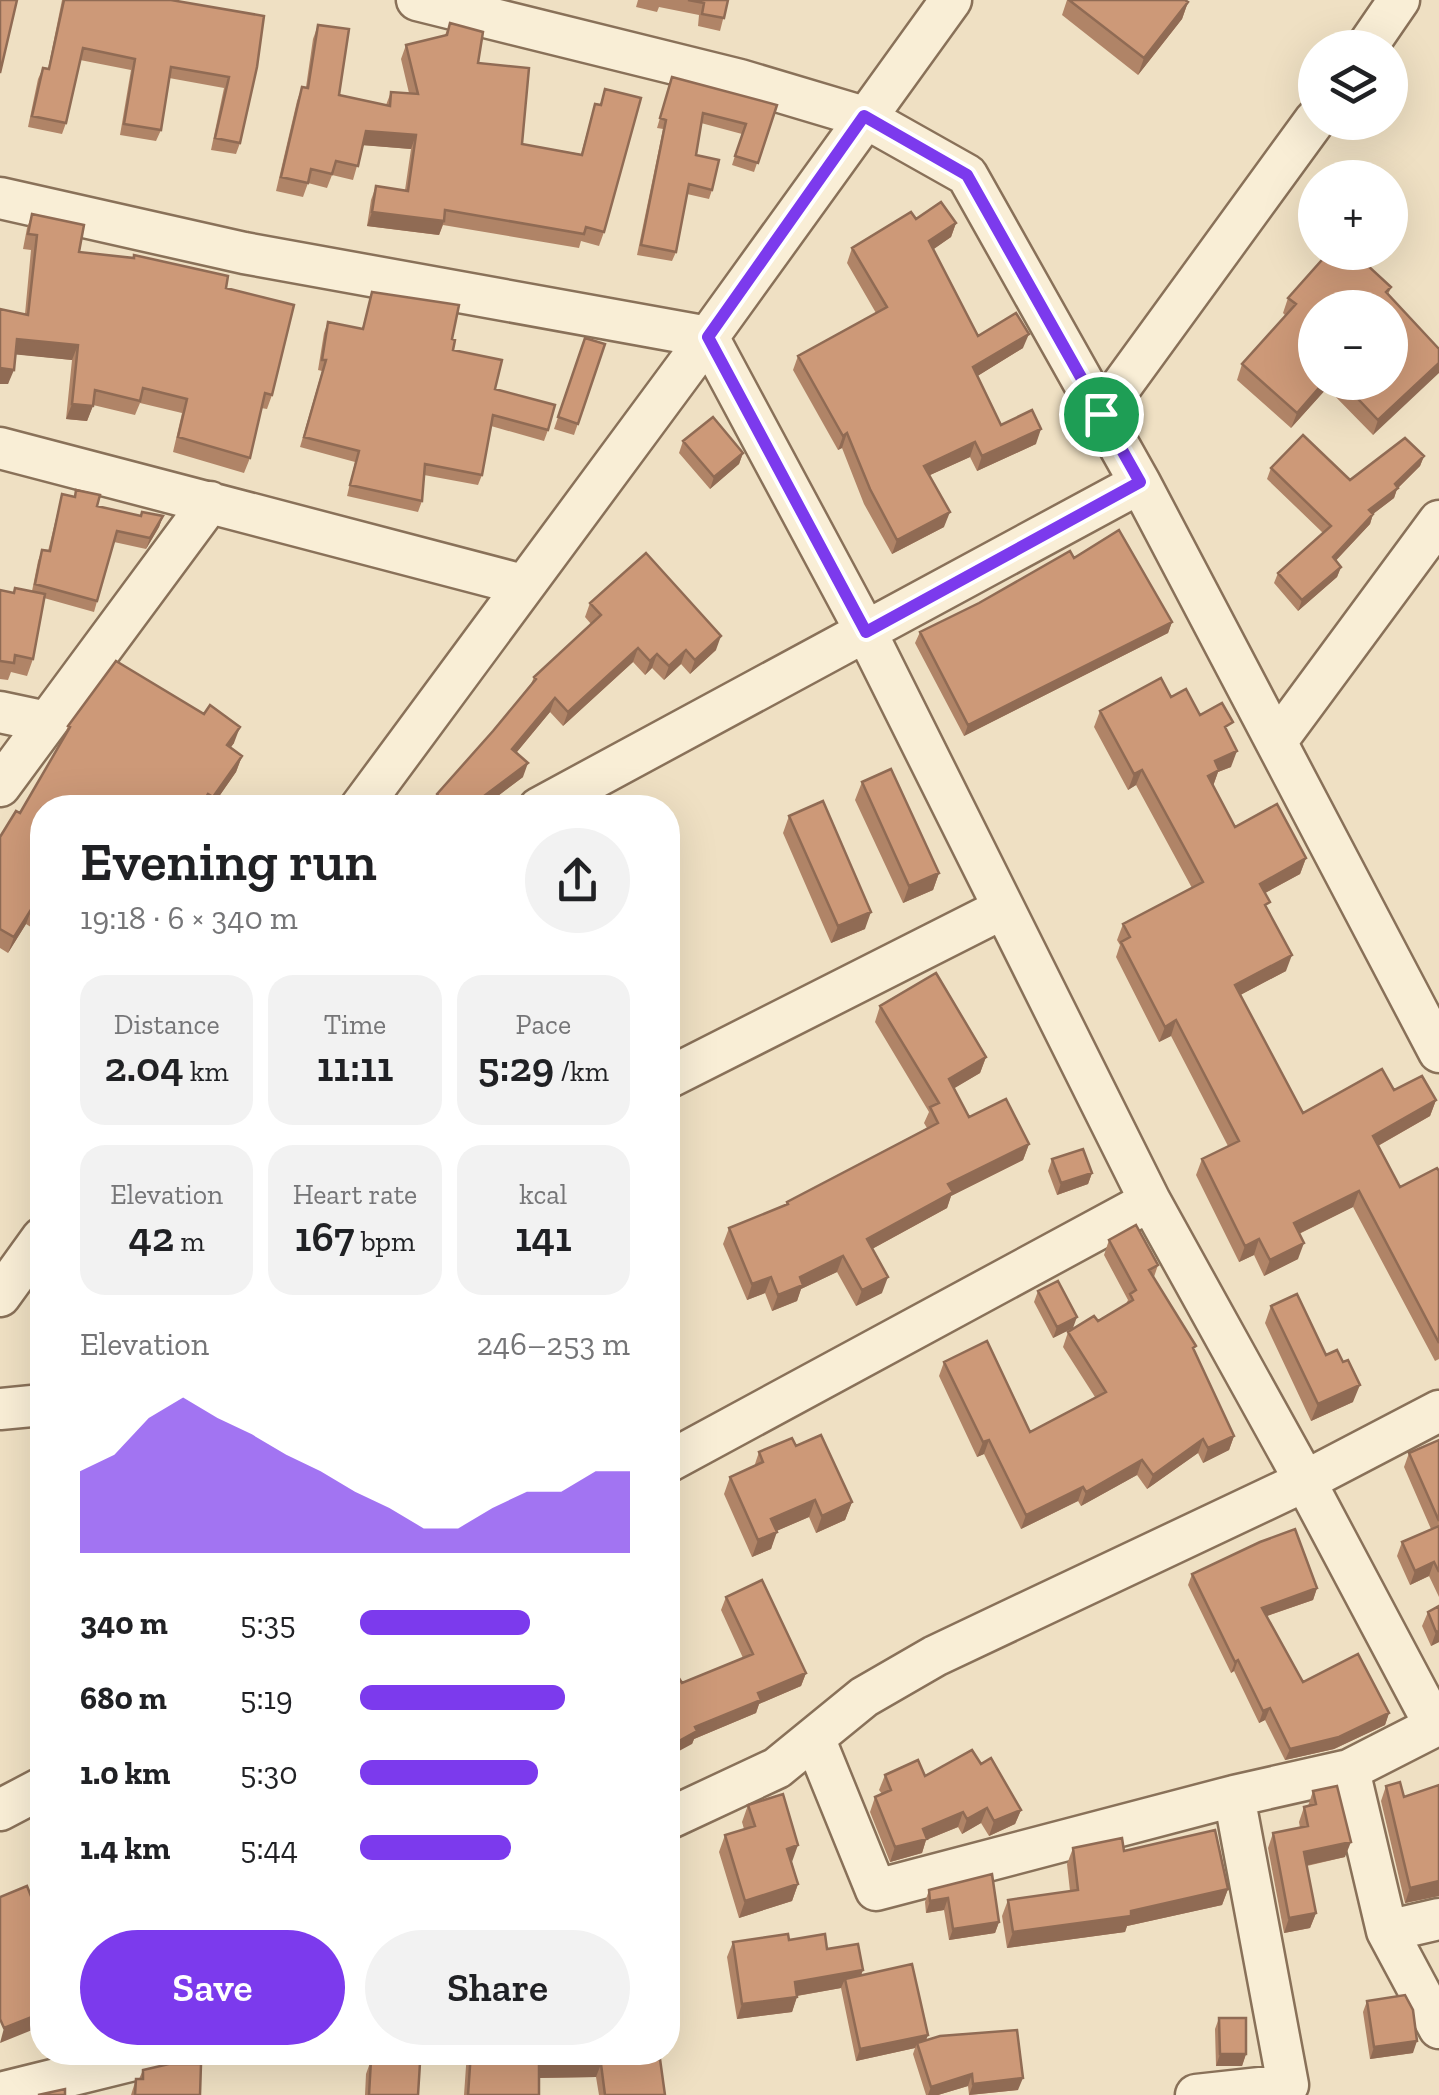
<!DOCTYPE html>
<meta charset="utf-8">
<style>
:root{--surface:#fff;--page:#f2f2f2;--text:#202124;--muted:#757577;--accent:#7c3aed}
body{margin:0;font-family:"Zilla Slab",serif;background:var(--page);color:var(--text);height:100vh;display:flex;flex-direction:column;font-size:38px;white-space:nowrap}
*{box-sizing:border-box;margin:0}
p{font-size:32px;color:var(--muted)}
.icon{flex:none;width:55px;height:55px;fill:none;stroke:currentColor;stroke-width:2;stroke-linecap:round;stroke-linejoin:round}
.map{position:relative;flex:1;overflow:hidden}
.sheet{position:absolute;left:30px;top:795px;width:650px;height:1270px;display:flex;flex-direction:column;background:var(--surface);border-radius:40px;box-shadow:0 10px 40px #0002}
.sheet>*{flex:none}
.fabs{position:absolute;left:1298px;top:30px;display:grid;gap:20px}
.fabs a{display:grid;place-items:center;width:110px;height:110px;border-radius:50%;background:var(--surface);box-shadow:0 10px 40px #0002;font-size:50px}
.pin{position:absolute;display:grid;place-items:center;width:85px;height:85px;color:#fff;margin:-42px;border:5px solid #fff;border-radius:50%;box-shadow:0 2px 10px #0007}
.round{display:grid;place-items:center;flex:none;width:105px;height:105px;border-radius:52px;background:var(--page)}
.head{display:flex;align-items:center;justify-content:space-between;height:170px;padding:0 50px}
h1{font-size:55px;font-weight:600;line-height:75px}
.stats{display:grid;grid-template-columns:repeat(3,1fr);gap:15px;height:170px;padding:10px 50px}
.stats div{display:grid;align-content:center;border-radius:25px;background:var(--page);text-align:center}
.stats b{font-size:42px;font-weight:600}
.stats small{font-size:28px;font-weight:400}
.stats p{font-size:28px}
.chart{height:280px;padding:20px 50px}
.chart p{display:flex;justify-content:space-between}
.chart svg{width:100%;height:180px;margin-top:10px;fill:var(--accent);opacity:.7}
.button{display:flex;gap:20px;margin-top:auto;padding:20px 50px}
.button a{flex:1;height:115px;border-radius:60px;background:var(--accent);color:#fff;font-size:40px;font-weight:600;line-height:115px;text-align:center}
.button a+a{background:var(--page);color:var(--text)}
ul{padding:0 50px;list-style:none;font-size:32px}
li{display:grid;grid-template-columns:160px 120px 1fr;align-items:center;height:75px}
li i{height:25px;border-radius:12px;background:var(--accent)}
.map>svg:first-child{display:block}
</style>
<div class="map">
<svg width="1439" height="2095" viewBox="0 0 1439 2095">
<rect width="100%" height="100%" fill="#efe0c3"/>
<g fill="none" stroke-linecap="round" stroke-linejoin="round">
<!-- minor casing -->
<g stroke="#897159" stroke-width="45">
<path id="minor" d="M417 0 740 80 864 117 967 175 1140 483 1439 1052
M1366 48 1399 0
M0 198 244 253 708 337 866 632 1150 1201 1305 1481 1435 1726 1349 1770 1234 1796 1288 2085 1196 2095
M1101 414 1315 120
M0 448 523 585
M0 712 47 722
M1276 742 1439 521
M0 786 210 502
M360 808 708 337 951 0
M539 808 1140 483
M668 1078 1002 909
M0 1296 42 1238
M0 1409 42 1405
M668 1462 1150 1201
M815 1740 876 1890 1234 1796
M1349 1770 1387 1931 1439 2028
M0 1810 42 1788
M668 1819 777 1768 864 1697 935 1656 1305 1481 1439 1411
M1387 1931 1439 1919
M0 2093 166 2052"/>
</g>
<!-- minor -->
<use href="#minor" stroke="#f9eed6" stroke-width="40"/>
</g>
<!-- wall -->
<path fill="#b08467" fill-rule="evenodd" d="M62 0H171L264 16 240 143 236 154 211 150 224 88 169 78 161 130 156 141 120 135 131 70 80 60 66 123 62 134 28 127 38 79 43 68 48 69Z
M638 0H728L720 31 698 26 699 15 659 7 657 12 636 7Z
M1067 0H1185L1188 2 1182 19 1138 75 1062 15Z
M450 23 478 63 522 144 581 154 595 104 600 105 605 89 604 232 599 246 581 241 579 248 443 225 439 235 367 226 371 200 376 186 405 190 411 149 363 145 353 180 332 175 327 188 308 183 303 197 276 191 297 101 302 87H306L313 39 318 25 339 95 386 105 391 92 409 93 401 59 406 45 445 35Z
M672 77 777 105 754 172 732 165 742 134 701 123 696 155 712 190 709 199 687 194 676 252 672 261 637 255 663 129 657 128Z
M32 214 79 252 226 288 272 395 267 409 261 408 250 458 244 473 173 452 182 413 140 403 135 415 93 405 87 421 66 419 72 360 15 354 8 384H0V309L25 314 31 250 23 249 27 228Z
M916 219 956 223 951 237 933 249 978 336 1023 348 977 376 1001 425 1036 444 977 471 970 457 930 475 944 527 892 554 864 504 842 448 838 450 793 370 798 356 876 313 847 263 852 248Z
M1391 287 1388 295 1439 349 1373 435 1327 388 1291 428 1237 380 1242 364 1286 316 1283 313 1288 298ZM1390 308V382H1315Z
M372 292 452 339 453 350 495 389 548 430 544 441 491 426 482 475 478 485 424 475 422 501 418 512 347 496 355 462 300 447 322 371 318 370 324 333 328 322 362 329Z
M585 338 605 344 574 435 554 429Z
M683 441 743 453 739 464 710 489 679 453Z
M1424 456 1420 466 1397 489 1394 498 1373 514 1370 524 1336 560 1341 567 1337 577 1298 611 1274 583 1278 573 1323 533 1267 479 1271 468 1350 480Z
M76 490 97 506 141 516H163L159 527 146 549 114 542 94 612 44 598 33 659 27 676 11 672 8 680 0 679V590L13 593 15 588 32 591 38 561 42 550 48 551 62 494 74 497Z
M1074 558 1172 622 1168 633 964 736 915 643 920 632Z
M590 603 716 650 690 674 681 664 664 680 652 668 645 675 633 662 563 726 550 712 516 753 523 777 482 808H433L437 794 493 731 531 684 534 677 591 624 585 617Z
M1171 697 1229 734 1231 767 1218 772 1213 786 1235 827 1306 858 1300 874 1265 893 1267 909 1286 971 1240 995 1303 1113 1394 1090 1436 1100 1430 1116 1378 1146 1400 1187 1439 1171V1359L1435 1361 1353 1207 1299 1234 1298 1259 1264 1276 1254 1255 1239 1262 1196 1175 1202 1159 1228 1146 1171 1036 1159 1042 1116 957 1120 945 1117 940 1123 924 1192 888 1136 785 1128 790 1094 727 1100 711Z
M68 726 234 743 230 748 242 756 236 772 211 808H42V934L26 924 8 953 0 948V837L20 813 63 739Z
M862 782 939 873 933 890 903 903 855 800Z
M789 816 865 929 831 943 783 833Z
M880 1006 986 1057 980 1073 954 1088 969 1117 1029 1144 1023 1160 951 1196 947 1208 872 1249 882 1293 856 1306 837 1272 801 1289 797 1301 772 1311 765 1293 747 1300 723 1244 729 1228 785 1205 787 1202 927 1128 924 1123 929 1112 875 1022Z
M1052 1159 1092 1173 1088 1184 1057 1195 1048 1171Z
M1109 1240 1158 1265 1154 1277 1194 1351 1234 1436 1229 1450 1203 1463 1198 1453 1147 1489 1137 1475 1081 1506 1078 1501 1021 1529 984 1454 977 1457 939 1376 944 1362 1030 1432 1095 1397 1063 1347 1068 1332 1098 1321 1126 1304 1128 1300 1104 1255Z
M1038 1291 1073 1328 1053 1338 1034 1302Z
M1271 1306 1326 1355 1353 1402 1311 1421 1265 1323Z
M1439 1440V1597L1429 1576 1410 1585 1397 1556 1402 1542 1431 1529 1404 1467 1409 1453Z
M759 1452 852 1502 845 1520 816 1533 809 1517 776 1531 771 1549 752 1557 724 1494 730 1477 754 1467Z
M1192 1574 1317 1588 1313 1600 1267 1616 1303 1682 1389 1713 1385 1725 1334 1749 1285 1760 1265 1720 1259 1723 1234 1671 1231 1673 1188 1585Z
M726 1597 806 1673 801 1686 759 1704 756 1713 694 1739 692 1744 682 1683 743 1658 721 1610Z
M1439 1606V1642L1431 1646 1422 1626 1428 1612Z
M981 1764 1021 1810 1015 1824 989 1836 981 1823 962 1834 958 1827 926 1840 922 1853 890 1862 870 1812 875 1797 882 1794 879 1790 885 1775 925 1776Z
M1439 1785V1896L1405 1903 1381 1801 1386 1786 1404 1797Z
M1313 1791 1345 1857 1307 1866 1316 1913 1310 1928 1284 1933 1268 1848 1273 1833 1300 1828 1299 1822 1304 1807 1308 1806Z
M748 1805 792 1862 798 1884 792 1901 739 1918 719 1852 725 1835 744 1829 742 1822Z
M1073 1848 1124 1851 1228 1889 1222 1905 1127 1926 1125 1932 1007 1948 1002 1916 1008 1900 1070 1891 1067 1864Z
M929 1890 999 1922 995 1933 949 1940 944 1910 926 1913 925 1902Z
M789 1940 827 1949 863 1970 861 1975 928 2035 926 2040 1018 2090 969 2095 968 2086 938 2095H926L913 2054 915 2048 856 2061 841 1988 797 1996 792 2012 737 2019 727 1957 733 1942Z
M1367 2001 1413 2053 1370 2059 1363 2012Z
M1219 2018 1246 2054 1242 2066H1216L1215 2029Z
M467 2052H640V2062L665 2095H599L596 2077 539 2078V2095H464Z
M371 2060 418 2095H365L366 2074Z
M143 2070 200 2095H131L136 2079H139Z"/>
<!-- shaded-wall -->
<path fill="#906b54" d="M1188 2 1182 19 1138 75 1144 58Z
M366 131 416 135 411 149 361 145Z
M372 212 444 221 439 235 367 226Z
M956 223 951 237 924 256 929 241Z
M1029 334 1023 348 968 382 973 367Z
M17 339 78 345 72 360 11 354Z
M1439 363V373L1373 435 1378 420Z
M0 368 14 370 8 384H0Z
M1324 382H1329L1327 388 1291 428 1297 413Z
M72 404 93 406 87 421 66 419Z
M1041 429 1036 444 977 471 982 456Z
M847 433 842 448 838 450 843 436Z
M975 442 970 457 919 480 924 466Z
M743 453 739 464 710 489 714 477Z
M1424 456 1420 466 1397 489 1394 498 1373 514 1370 524 1329 568 1333 557 1369 510Z
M950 512 944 527 892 554 897 540Z
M163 516 159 527 146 549 150 538Z
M1341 567 1337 577 1298 611 1302 600Z
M1172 622 1168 633 964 736 968 725Z
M721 636 716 650 690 674 695 660Z
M638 648 633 662 563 726 568 712Z
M686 650 681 664 664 680 669 666Z
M657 654 652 668 645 675 650 661Z
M555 698 550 712 507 764 512 749Z
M240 727 234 743 221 761 227 745Z
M1237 751 1231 767 1218 772 1213 786 1202 791 1215 761Z
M242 756 236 772 211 808H209L213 797Z
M528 763 523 777 482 808H468Z
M1142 770 1136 785 1128 790 1134 774Z
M1306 858 1300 874 1254 899 1260 884Z
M939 873 933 890 903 903 909 886Z
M32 908 26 924 8 953 14 937Z
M871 912 865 929 831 943 838 926Z
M1292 955 1286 971 1229 1001 1235 985Z
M1176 1020 1171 1036 1159 1042 1165 1027Z
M986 1057 980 1073 943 1095 949 1079Z
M1436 1100 1430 1116 1367 1152 1373 1136Z
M1029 1144 1023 1160 951 1196 947 1208 861 1255 867 1239 948 1184Z
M1092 1173 1088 1184 1057 1195 1061 1183Z
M1359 1191 1353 1207 1288 1239 1294 1223Z
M1259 1239 1254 1255 1239 1262 1245 1246Z
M1304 1243 1298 1259 1264 1276 1270 1260Z
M843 1256 837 1272 801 1289 797 1301 772 1311 778 1295 800 1277Z
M771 1277 765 1293 747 1300 752 1284Z
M888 1277 882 1293 856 1306 862 1290Z
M1077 1317 1073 1328 1053 1338 1057 1327Z
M1360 1385 1353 1402 1311 1421 1318 1404Z
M1234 1436 1229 1450 1203 1463 1208 1448Z
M1203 1439 1198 1453 1147 1489 1153 1475Z
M989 1440 984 1454 977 1457 983 1442Z
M1142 1460 1137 1475 1081 1506 1086 1492Z
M1083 1487 1078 1501 1021 1529 1026 1515Z
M815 1500 809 1517 765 1536 771 1519Z
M852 1502 845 1520 816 1533 822 1516Z
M777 1532 771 1549 752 1557 758 1540Z
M1434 1562 1429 1576 1410 1585 1415 1571Z
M1317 1588 1313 1600 1258 1619 1262 1608Z
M1439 1631V1642L1431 1646 1436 1632Z
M1238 1660 1234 1671 1231 1673 1235 1662Z
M806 1673 801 1686 759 1704 756 1713 694 1739 692 1744 668 1757V1747L695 1727 758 1693Z
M1270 1708 1265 1720 1259 1723 1263 1711Z
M1389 1713 1385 1725 1334 1749 1285 1760 1290 1749Z
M987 1808 981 1823 962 1834 967 1819Z
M1021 1810 1015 1824 989 1836 994 1821Z
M963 1812 958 1827 926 1840 922 1853 890 1862 895 1847 923 1829Z
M1351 1842 1345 1857 1299 1867 1304 1852Z
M798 1845 792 1862 787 1849Z
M1439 1881V1896L1405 1903 1410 1888Z
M798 1884 792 1901 739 1918 745 1901Z
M1228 1889 1222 1905 1127 1926 1125 1932 1007 1948 1013 1932 1131 1911Z
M948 1898 944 1910 926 1913 930 1901Z
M1316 1913 1310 1928 1284 1933 1289 1918Z
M999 1922 995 1933 949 1940 953 1929Z
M863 1970 857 1985 845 1979 841 1988 790 1997 795 1982Z
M797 1997 792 2012 737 2019 742 2004Z
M42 2013V2026L0 2043 4 2028Z
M928 2035 923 2047 917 2043 915 2048 856 2061 860 2049Z
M1417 2041 1413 2053 1370 2059 1374 2047Z
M1220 2054H1246L1242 2066H1216Z
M539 2064H601L596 2077 534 2078Z
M972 2074 968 2086 938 2095H928L931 2087Z
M1023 2078 1018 2090 969 2095 973 2084Z"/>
<!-- building -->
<path fill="#cd9978" stroke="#906b54" stroke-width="2.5" d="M0 0H17L0 73Z
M64 0H171L264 16 257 67 240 143 215 138 229 77 171 67 161 130 124 124 135 59 83 48 66 123 32 116 43 68 49 69Z
M688 0H728L724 18 702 14 704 3Z
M1069 0H1185L1188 2 1144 58Z
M450 23 483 32 478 63 529 68 522 144 582 155 595 104 601 105 605 89 641 98 604 232 586 227 584 234 445 210 444 221 372 212 376 186 408 191 416 135 366 131 358 166 336 161 332 174 311 169 308 183 281 177 302 87 308 88 318 25 349 29 339 95 390 106 391 92 418 94 406 45 447 35Z
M672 77 777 105 758 163 735 156 746 124 703 113 696 155 719 160 712 190 689 184 676 252 641 245 666 120 660 118Z
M941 202 956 223 929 241 978 336 1016 313 1029 334 973 367 1001 425 1032 410 1041 429 982 456 975 442 924 466 950 512 897 540 870 489 847 433 843 436 798 356 887 307 852 248 911 212 916 219Z
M32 214 84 225 79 252 134 258V255L228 276 226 288 294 305 272 395 265 393 250 458 178 437 187 399 143 388 140 401 95 390 93 406 72 404 78 345 17 339 14 370 0 368V309L28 315 37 235 28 234Z
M1329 252H1353L1391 287 1386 292 1439 349V363L1378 420 1342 382H1390V308H1315V382H1324L1297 413 1242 364 1296 304 1288 298Z
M372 292 459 305 452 339 455 340 453 350 502 360 495 389 555 405 548 430 493 415 482 475 425 464 422 501 350 485 359 451 304 437 326 360H322L328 322 363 329Z
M585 338 605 344 578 424 558 417Z
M713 417 743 453 714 477 683 441Z
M1303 435 1350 480 1405 438 1424 456 1395 484 1398 488 1369 510 1373 514 1333 557 1341 567 1302 600 1278 573 1331 526 1271 468Z
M76 490 100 495 97 506 141 516 142 512 163 516 150 538 117 531 97 601 35 584 42 550 50 551 62 494 75 497Z
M1119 530 1172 622 968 725 920 632 979 603 1070 551 1074 558Z
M646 553 721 636 695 660 686 650 669 666 657 654 650 661 638 648 568 712 555 698 512 749 528 763 468 808H446L437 794 493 731 536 679 534 677 601 615 590 603Z
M15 588 45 594 33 659 15 655 14 663 0 661V590L14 593Z
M116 661 204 714 210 705 240 727 227 745 242 756 213 797 208 794 199 808H42V914L32 908 14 937 0 929V837L16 811 20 813 70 727 68 726Z
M1161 678 1171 697 1186 689 1200 715 1222 703 1233 722 1225 727 1237 751 1215 761 1219 770 1208 776 1235 827 1277 804 1306 858 1260 884 1270 902 1265 905 1292 955 1235 985 1303 1113 1382 1069 1394 1090 1422 1076 1436 1100 1373 1136 1400 1187 1437 1168 1439 1171V1343L1359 1191 1294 1223 1304 1243 1270 1260 1259 1239 1245 1246 1202 1159 1239 1141 1176 1020 1165 1027 1121 942 1130 937 1123 924 1203 882 1142 770 1134 774 1100 711Z
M891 769 939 873 909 886 862 782Z
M823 801 871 912 838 926 789 816Z
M936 973 986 1057 949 1079 969 1117 1006 1099 1029 1144 948 1184 953 1192 867 1239 888 1277 862 1290 843 1256 800 1277 803 1285 778 1295 771 1277 752 1284 729 1228 788 1204 787 1202 938 1123 930 1107 939 1103 880 1006Z
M1083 1149 1092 1173 1061 1183 1052 1159Z
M1136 1225 1158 1265 1149 1270 1196 1346 1193 1348 1234 1436 1208 1448 1203 1439 1153 1475 1142 1460 1086 1492 1083 1487 1026 1515 989 1440 983 1442 944 1362 987 1341 1030 1432 1106 1392 1068 1332 1094 1316 1098 1321 1133 1300 1130 1294 1136 1290 1109 1240Z
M1058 1281 1077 1317 1057 1327 1038 1291Z
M1297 1294 1326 1355 1337 1350 1343 1362 1348 1360 1360 1385 1318 1404 1271 1306Z
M821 1435 852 1502 822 1516 815 1500 771 1519 777 1532 758 1540 730 1477 763 1462 759 1452 792 1438 796 1446Z
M1439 1440V1521L1409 1453Z
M1439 1526V1572L1434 1562 1415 1571 1402 1542Z
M1295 1529 1317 1588 1262 1608 1303 1682 1358 1654 1389 1713 1339 1737 1290 1749 1270 1708 1263 1711 1238 1660 1235 1662 1192 1574 1260 1542Z
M762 1580 806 1673 758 1693 761 1700 695 1727 697 1731 668 1747V1661L682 1683 753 1654 726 1597Z
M1439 1606V1631L1436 1632 1428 1612Z
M972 1750 981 1764 991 1758 1021 1810 994 1821 987 1808 967 1819 963 1812 923 1829 927 1839 895 1847 875 1797 891 1790 885 1775 918 1760 925 1776Z
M1400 1782 1404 1797 1439 1785V1881L1410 1888 1386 1786Z
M1337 1786 1351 1842 1304 1852 1316 1913 1289 1918 1273 1833 1308 1826 1304 1807 1316 1804 1313 1791Z
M783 1794 798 1845 787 1849 798 1884 745 1901 725 1835 755 1826 748 1805Z
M1215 1830 1228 1889 1131 1911V1916L1013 1932 1008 1900 1078 1890 1073 1848 1122 1838 1124 1851Z
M992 1874 999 1922 953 1929 948 1898 930 1901 929 1890Z
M27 1886 42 1924V2013L4 2028 0 2019V1897Z
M788 1934 789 1940 825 1934 827 1949 858 1944 863 1970 795 1982 797 1997 742 2004 733 1942Z
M912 1964 928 2035 860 2049 845 1979Z
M1405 1995 1413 2010 1417 2041 1374 2047 1367 2001Z
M1219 2018H1246V2054H1220Z
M1017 2030 1023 2078 973 2084 972 2074 931 2087 917 2043 940 2036Z
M471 2052H640V2062L660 2059 665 2095H605L601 2064H539V2095H468Z
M371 2060 420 2063 418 2095H369Z
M169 2064H201L200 2095H135L136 2079H143V2070Z
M65 2089V2095H38Z"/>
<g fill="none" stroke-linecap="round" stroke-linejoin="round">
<!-- route casing -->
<g stroke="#fff" stroke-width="20">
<path id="route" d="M864 116 967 175 1140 482 866 632 708 337Z"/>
</g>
<!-- route -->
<use href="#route" stroke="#7c3aed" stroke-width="12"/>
</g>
</svg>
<div class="fabs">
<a><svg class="icon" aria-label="layers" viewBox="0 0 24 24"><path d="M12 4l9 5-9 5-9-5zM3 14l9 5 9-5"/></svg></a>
<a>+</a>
<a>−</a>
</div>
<div class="pin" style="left:1101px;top:414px;background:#1e9e55"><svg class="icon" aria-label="arrive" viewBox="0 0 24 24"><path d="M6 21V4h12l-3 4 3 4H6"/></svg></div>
<section class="sheet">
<div class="head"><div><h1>Evening run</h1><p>19:18 · 6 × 340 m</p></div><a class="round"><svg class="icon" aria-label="share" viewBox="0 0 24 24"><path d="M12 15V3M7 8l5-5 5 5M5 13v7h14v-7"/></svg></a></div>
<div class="stats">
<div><p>Distance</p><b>2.04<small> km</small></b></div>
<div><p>Time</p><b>11:11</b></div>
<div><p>Pace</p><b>5:29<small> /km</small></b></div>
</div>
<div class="stats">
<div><p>Elevation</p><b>42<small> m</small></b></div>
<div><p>Heart rate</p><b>167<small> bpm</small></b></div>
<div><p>kcal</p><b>141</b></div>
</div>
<div class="chart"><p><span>Elevation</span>246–253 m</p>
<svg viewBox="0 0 160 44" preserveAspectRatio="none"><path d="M0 44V24L10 20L20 11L30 6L40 11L50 15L60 20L70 24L80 29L90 33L100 38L110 38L120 33L130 29L140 29L150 24L160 24V44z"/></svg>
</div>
<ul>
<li><b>340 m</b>5:35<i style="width:63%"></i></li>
<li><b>680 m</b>5:19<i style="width:76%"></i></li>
<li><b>1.0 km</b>5:30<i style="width:66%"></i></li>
<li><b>1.4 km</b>5:44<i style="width:56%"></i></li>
</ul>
<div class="button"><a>Save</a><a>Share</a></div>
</section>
</div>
